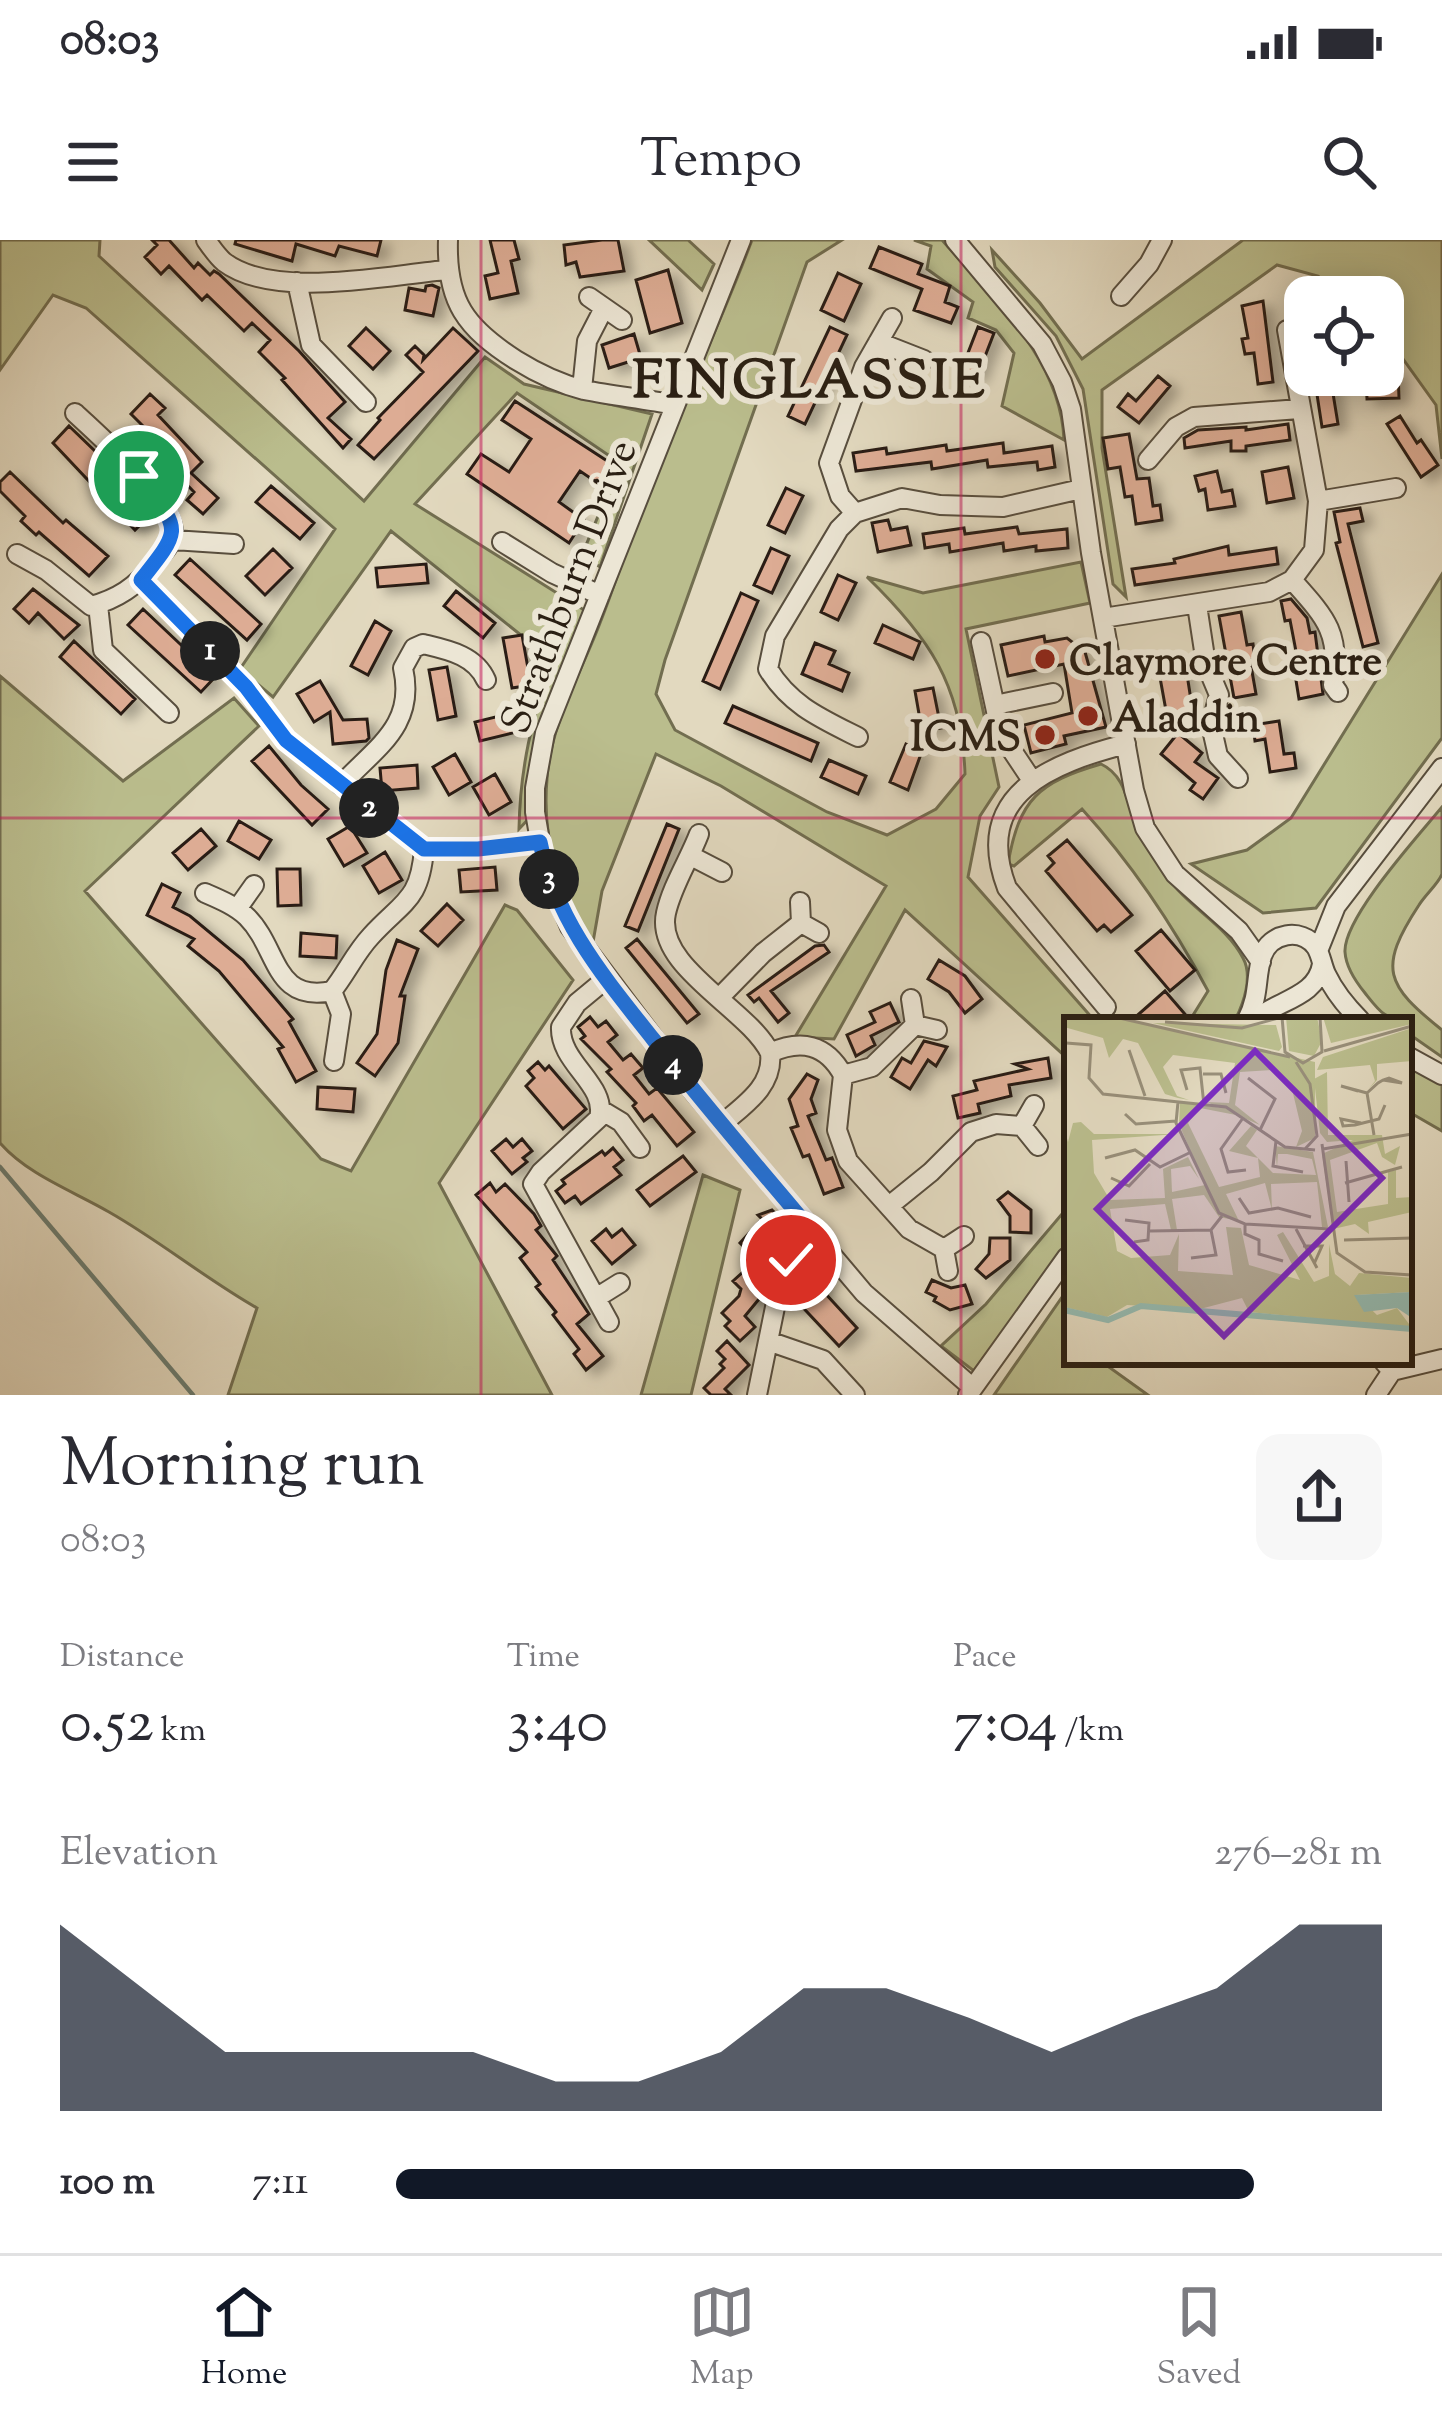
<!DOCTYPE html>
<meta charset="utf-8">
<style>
:root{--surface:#fff;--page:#f7f7f7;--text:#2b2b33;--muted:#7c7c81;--line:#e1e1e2;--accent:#111827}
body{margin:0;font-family:"Sorts Mill Goudy",serif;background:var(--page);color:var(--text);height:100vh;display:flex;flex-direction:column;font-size:45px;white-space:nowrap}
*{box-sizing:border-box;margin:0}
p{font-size:39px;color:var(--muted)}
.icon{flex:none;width:66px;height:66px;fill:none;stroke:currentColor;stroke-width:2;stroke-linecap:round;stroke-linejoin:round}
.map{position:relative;height:1155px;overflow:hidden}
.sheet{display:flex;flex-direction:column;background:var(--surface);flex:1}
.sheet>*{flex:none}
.controls{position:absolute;left:1284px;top:36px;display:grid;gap:24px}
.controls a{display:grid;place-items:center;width:120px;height:120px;border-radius:24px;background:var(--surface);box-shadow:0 6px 30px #0003;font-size:60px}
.pin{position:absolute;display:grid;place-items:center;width:102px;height:102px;color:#fff;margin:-51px;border:6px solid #fff;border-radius:50%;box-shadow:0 3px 12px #0007}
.km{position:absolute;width:60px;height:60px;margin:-30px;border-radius:50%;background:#222;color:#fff;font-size:33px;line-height:60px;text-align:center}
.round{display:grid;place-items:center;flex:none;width:126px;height:126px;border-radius:24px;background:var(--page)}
.headline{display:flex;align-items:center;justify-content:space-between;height:204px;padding:0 60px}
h1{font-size:66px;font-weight:600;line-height:90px}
.figures{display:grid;grid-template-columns:repeat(3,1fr);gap:18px;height:204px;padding:12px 60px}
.figures div{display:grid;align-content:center}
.figures b{font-size:60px;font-weight:600}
.figures small{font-size:33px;font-weight:400}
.figures p{font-size:33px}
.chart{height:336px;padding:24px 60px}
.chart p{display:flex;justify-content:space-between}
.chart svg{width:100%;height:216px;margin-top:12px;fill:var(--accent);opacity:.7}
ul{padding:0 60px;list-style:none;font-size:39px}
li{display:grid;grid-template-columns:192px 144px 1fr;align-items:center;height:90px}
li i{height:30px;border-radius:15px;background:var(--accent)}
.status{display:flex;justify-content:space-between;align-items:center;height:84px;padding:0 60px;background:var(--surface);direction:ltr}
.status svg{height:33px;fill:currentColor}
header{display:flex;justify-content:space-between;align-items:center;height:156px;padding:0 60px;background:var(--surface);font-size:54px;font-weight:600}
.menu{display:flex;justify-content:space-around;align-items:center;height:168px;border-top:3px solid var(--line);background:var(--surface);font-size:33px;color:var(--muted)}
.menu a{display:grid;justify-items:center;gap:6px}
.menu .on{color:var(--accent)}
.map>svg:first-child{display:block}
</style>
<div class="status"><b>08:03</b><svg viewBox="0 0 49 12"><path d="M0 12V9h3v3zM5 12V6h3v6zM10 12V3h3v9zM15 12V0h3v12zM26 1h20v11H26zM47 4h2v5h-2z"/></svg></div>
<header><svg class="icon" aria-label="menu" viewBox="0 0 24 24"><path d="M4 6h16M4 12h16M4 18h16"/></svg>Tempo<svg class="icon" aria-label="search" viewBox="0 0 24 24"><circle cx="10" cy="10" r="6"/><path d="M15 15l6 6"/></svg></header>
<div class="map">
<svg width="1442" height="1155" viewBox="0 0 1442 1155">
<defs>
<filter id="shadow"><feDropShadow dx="9" dy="5.5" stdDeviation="6" flood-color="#0004"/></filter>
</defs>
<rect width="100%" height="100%" fill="#e2d9bf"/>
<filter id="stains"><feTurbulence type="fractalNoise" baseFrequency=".00167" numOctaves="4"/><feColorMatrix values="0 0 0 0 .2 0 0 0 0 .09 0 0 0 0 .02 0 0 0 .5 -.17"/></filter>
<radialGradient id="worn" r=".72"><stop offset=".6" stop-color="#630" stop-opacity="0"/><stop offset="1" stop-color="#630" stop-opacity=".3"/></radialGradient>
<!-- green -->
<path fill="#babd8d" stroke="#726e50" stroke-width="3" d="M0 0H100L99 16 364 261 485 117 524 144 652 174 600 327 582 315 620 223 517 153 415 264 592 375 545 493 535 572 519 589C520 529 532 477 552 420L391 291 273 457 240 429 335 289 86 68 53 55 0 130Z
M649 0H688L714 24 702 50Z
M752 0H842L807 22 665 420 656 454 675 490 827 572 887 595 936 569 965 534C962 445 929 397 867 337L923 353 1081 322 1090 363 966 389 999 547 980 576 968 637 1094 780H1067V818L905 670 834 799 795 797 886 646 721 546 656 514 602 651 593 702C557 659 542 594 547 539 550 485 581 433 600 383 620 332 636 279 656 228 688 152 723 77 752 0Z
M914 0H942C993 59 1061 119 1064 200L1002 166 1014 113 996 90 968 78 973 62 927 29 931 6Z
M1243 0H1442V219L1436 165 1383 91V57H1343L1318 36 1277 25 1102 150V208L1126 357 1113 344 1083 149 1056 96 995 27 992 10 1040 63 1082 119Z
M1442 334V498L1316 668 1263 673 1191 624 1247 610 1291 578Z
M0 436 123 541 234 458 259 486 85 651 321 919 351 931 505 665 517 670 573 740 439 943 552 1155H228L257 1068C206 1039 160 1001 109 972 73 951 28 935 0 903Z
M1101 524C1129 537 1127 571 1141 595 1152 613 1164 635 1178 650 1199 673 1228 689 1243 718 1253 736 1244 763 1235 780H1190L1208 751C1173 685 1132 624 1082 569L1014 626 1008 624C1019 559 1039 542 1101 524Z
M1442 567C1442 586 1442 616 1442 634 1438 644 1425 655 1419 665 1377 729 1386 745 1442 790V817L1409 794V780C1385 780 1380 772 1365 753 1356 742 1346 728 1345 712 1343 678 1419 595 1442 567Z
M1409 817 1442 835V891L1409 872Z
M703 935 740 950 691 1155H641Z
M1067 968V1005L974 1131 941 1106 986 1064Z
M1067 1050V1122H1102L1148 1155H994Z"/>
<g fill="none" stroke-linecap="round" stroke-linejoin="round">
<!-- stream -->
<path stroke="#6a7c71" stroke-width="4.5" d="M0 927 193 1155"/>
</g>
<!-- building -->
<path fill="#ddac94" stroke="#2a1f13" stroke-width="3" filter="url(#shadow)" d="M152 0H169L194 28 198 23 210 35 214 31 219 34 299 111 345 162 328 178 351 199 343 208 282 140 285 138 259 112 270 100 252 83 244 91 207 55 202 60 169 26 161 34 145 17 157 5Z
M236 0H381L377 16 339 6 335 16 296 4 292 21 235 4Z
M490 0H514L519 19 511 21 518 53 490 59 485 36 498 33Z
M602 0H618L624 31 580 37 576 22 566 25 564 5Z
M879 7 922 24 918 34 950 46 945 62 958 67 951 83 914 70 922 49 870 28Z
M668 30 682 83 650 93 636 40Z
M838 33 861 44 844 81 821 70Z
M432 45 439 48 433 76 405 70 409 48 425 51 426 46Z
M1263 61 1273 142 1258 144 1254 113 1245 114 1242 99 1248 98 1242 66Z
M830 87 847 95 805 184 788 176Z
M978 87 994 93 977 137 961 131Z
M366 88 390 111 373 129 349 106Z
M453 88 478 111 374 219 358 205 380 180 378 178 423 132 406 115 415 106 424 115 423 120Z
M634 94 641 118 609 128 602 105Z
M1398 131 1399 158 1367 159 1366 135Z
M1314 135H1330L1338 184 1322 187Z
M1158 136 1170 146 1139 183 1118 167 1128 154 1136 161Z
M150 154 165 168 158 175 202 222 191 233 218 258 203 274 187 260 194 252 147 203 153 196 131 174Z
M515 161 618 228 605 248 580 231 559 262 584 280 569 303 467 234 481 214 509 232 531 199 502 180Z
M1400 176 1417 203 1421 200 1438 225 1421 237 1387 184Z
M1288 184 1290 200 1246 206V211H1231V201L1185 208 1184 198 1198 190 1246 187V190Z
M69 186 125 240 152 273 135 290 53 203Z
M1129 194 1137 239 1149 238 1153 266 1160 265 1162 280 1136 284 1132 256 1125 257 1120 227 1108 229 1103 198Z
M1003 203 1004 213 1052 206 1055 227 1038 230 1037 222 988 227 987 220 932 229 931 222 856 231 853 213 886 208 887 214 946 205 947 211Z
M1288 227 1294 258 1267 263 1262 232Z
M1217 231 1222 252 1232 250 1235 266 1208 270 1205 249 1199 251 1195 236Z
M10 232 63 283 66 280 108 316 89 336 39 292 36 295 21 281 25 276 0 251V242Z
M271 246 314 283 300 299 256 262Z
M786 248 803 256 785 293 768 285Z
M1360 268 1363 281 1348 284 1378 403 1363 407 1336 303 1340 302 1334 272Z
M888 280 891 290 907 287 911 305 878 312 872 283Z
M1017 287 1019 294 1067 289 1068 308 1036 311V306L1004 311 1003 303 950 312 949 304 925 308 923 294 964 288 965 294Z
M1228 306 1229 315 1276 308 1278 324 1135 345 1132 329 1175 323 1174 319Z
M771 308 789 316 772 353 754 345Z
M273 309 292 328 265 355 246 336Z
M190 319 261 384 247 400 175 335Z
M426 324 428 343 378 347 376 328Z
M838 335 856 343 838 380 821 372Z
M33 349 79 385 64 399 38 373 29 383 14 369Z
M456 351 495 383 483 398 444 366Z
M741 353 758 361 720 449 703 441Z
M1291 359 1307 378 1310 393 1315 392 1323 454 1299 459 1294 428 1299 427 1290 380 1285 381 1281 361Z
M143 369 215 437 201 452 128 385Z
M1241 372 1247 405 1253 404 1255 420H1250L1256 454 1234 458 1219 376Z
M375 381 391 391 368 435 351 426Z
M883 385 920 402 913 419 875 403Z
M522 395 531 445 512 448 503 398Z
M1044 396 1045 402 1067 398 1085 412 1106 487 1064 496 1066 504 1031 513 1024 485 1072 473 1064 424 1008 436 1001 405Z
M74 401 135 459 121 474 60 417Z
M815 403 835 411 829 424 849 433 842 451 802 434Z
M447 427 456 476 438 480 429 430Z
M1186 428 1193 473 1167 476 1159 432Z
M320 441 343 480 367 479 369 498 366 501 333 504 330 472 314 482 297 454Z
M933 448 941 488 922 491 915 451Z
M733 466 818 503 811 521 725 483Z
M524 470 529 489 480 501 475 482Z
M1279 481 1284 514 1294 513 1296 528 1270 532 1265 499 1255 501 1253 485Z
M1178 493 1202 513 1195 522 1218 538 1203 559 1190 550 1195 543 1161 514Z
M906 504 922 511 908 550 890 542Z
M269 506 301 545 328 569 312 585 252 521Z
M455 514 471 542 449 555 433 527Z
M829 520 866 536 858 554 821 537Z
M417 525 418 548 382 551 380 528Z
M495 534 511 562 489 575 473 547Z
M239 581 271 600 259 619 228 601Z
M667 584 679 589 638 691 625 686Z
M350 586 367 613 344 626 328 599Z
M201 589 216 606 188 630 173 613Z
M1067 600 1132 675 1111 692 1104 685 1097 691 1046 631 1054 623 1048 616Z
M385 612 402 640 379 653 363 626Z
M495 627 497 650 461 652 459 630Z
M277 629H300L301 665 278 666Z
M162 644 180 653 173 667 190 676 243 720 293 779 289 782 316 831 296 842 278 809 283 807 219 731 188 706 194 699 147 675Z
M447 664 463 680 438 706 421 691Z
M1161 690 1195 730 1170 751 1136 711Z
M301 693 337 696 336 718 300 716Z
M637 699 699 774 687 783 626 708Z
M397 700 418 709 400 756H405L398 803 375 836 357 823 377 794 386 730Z
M824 705 829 712 771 751 789 773 778 782 759 758 754 762 748 755 815 706Z
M939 720 965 736 982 759 965 773 949 752 928 739Z
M1165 751 1190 780H1132Z
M890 763 899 782 871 796 875 805 856 816 847 795 875 782 870 772Z
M590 777 598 787 606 781 617 795 608 802 623 820 631 814 643 828 634 835 649 854 657 848 694 892 677 906 652 875 644 881 633 866 636 863 607 832 611 829 581 799 585 796 578 787Z
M924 801 947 807 936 826 928 820 910 849 891 837 902 818 911 823Z
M1048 818 1051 838 1009 845 1011 856 978 864 980 873 958 878 953 856 977 850 974 841 1028 829 1015 824Z
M538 822 545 830 549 826 586 869 563 889 526 846 534 838 528 831Z
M807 834 818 840 811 859 816 873 808 876 826 920 832 918 843 947 824 954 809 915 803 917 791 888 798 886 789 859Z
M318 847 355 849 353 872 317 869Z
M506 899 513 907 522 899 532 911 523 918 527 922 512 934 492 911Z
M613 908 623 920 614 927 621 935 581 964 575 956 565 963 556 951 565 944 562 940 602 911 605 915Z
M683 916 696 932 650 966 637 950Z
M490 943 496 952 505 944 534 974 541 986 536 990 557 1016 553 1020 589 1074 577 1084 603 1116 586 1130 574 1114 579 1109 553 1075 556 1072 536 1047 540 1044 520 1018 527 1012 476 955Z
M1008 952 1031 970V993L1010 992V976L998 960Z
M772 970 787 985 764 1007 773 1017 759 1031 744 1015 748 1011 740 1003 762 979 758 975Z
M606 989 612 997 622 989 635 1005 612 1024 592 1001Z
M990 998H1010V1020L986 1038 976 1029 989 1014Z
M743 1032 764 1053 745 1076 755 1087 740 1101 725 1086 730 1081 722 1073 739 1056 741 1049 733 1041Z
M812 1039 857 1088 839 1106 794 1058Z
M932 1040 951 1048 965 1045 972 1064 950 1070 934 1061 936 1057 926 1052Z
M727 1101 749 1125 725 1149 731 1155H711L704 1148 724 1128 720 1124 725 1119 717 1111Z"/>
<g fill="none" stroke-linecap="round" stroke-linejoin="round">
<!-- minor casing -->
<g stroke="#584e3e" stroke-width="22">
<path id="minor" d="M206 0C211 7 217 16 224 22 274 60 387 35 447 30
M448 0C446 62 466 88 516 120 537 133 560 144 584 150 614 156 645 159 675 165
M741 0 545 493 535 548V572L544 624 570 687 694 852 864 1053 973 1148
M955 0 1042 104 1062 142 1071 169 1091 313 1134 550 1145 588 1175 634 1239 691 1261 722
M297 42 311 105 366 162
M1121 56 1149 24 1162 0
M589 57 622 80
M878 102 924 120
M582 149 587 101 604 68
M1148 220 1176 187 1194 177 1299 169
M1318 261 1396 248
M855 273 840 256 829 223 864 127 892 78
M173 300 234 304
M502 302 552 333 600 355
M17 314 46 330 91 366C117 359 136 347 152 326 159 317 171 306 173 295 178 264 98 195 75 173
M141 340 246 447 286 500 424 609H477L540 602
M1292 340C1326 378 1341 393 1333 445L1338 452
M98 365 103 410 169 473
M1197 365 1206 424 1219 455 1211 485 1218 516 1238 538
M1103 378 1269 352 1292 340 1314 310 1318 261 1287 90
M981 402 1001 494 1031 539
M995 465 1053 453
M858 497C820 478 790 465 768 429L775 396 839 289 855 273 902 258 940 265 1003 267 1081 249
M341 545C376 507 416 486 403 428L414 408 423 404C448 410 475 415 486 440
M699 594C689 620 672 646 666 673 654 727 749 769 770 813
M691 616 722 632
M205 653C219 659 236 666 247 677 279 709 273 763 332 751 346 734 355 713 371 696 403 661 420 661 424 609
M800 662 801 683 819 693
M237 669 254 645
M1318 711 1336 666 1442 528
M606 739 577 763 561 787C559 823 608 845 599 878L541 932 533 944 609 1082
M332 751 341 774 334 821
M719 758 763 713 801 683
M911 759 915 785 937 790
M1106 767 1007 648C971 554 1052 523 1126 504
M1247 780C1260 754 1255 738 1262 716 1270 693 1301 687 1316 707 1321 715 1322 725 1326 734 1334 751 1346 766 1360 780
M1254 780C1278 760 1317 757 1322 724
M770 813C801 799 826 804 843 835L837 890 848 921 909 989 944 1009
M1409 817 1442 835
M843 835 872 827 915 785
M1034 865 1022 886 1038 906
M601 870 621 882 640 908
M722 884C744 865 774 846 770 813
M889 966 931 932 971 892 996 884 1022 886
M948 1031 944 1009 964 996
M596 1058 620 1043
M771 1102 823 1120 855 1155
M1384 1122 1392 1131 1442 1119
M757 1155 782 1033 791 1020 818 998
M968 1155 1067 1017
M1376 1155 1392 1131"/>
</g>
<!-- minor -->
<use href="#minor" stroke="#ece6d5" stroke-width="18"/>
</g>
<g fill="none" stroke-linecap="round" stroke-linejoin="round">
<!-- route casing -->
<g stroke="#fff" stroke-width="24">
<path id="route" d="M139 236C180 291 184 286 141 340L246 447 286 500 424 609H478L540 602C556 681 604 737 653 799 706 867 762 932 818 998L791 1020"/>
</g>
<!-- route -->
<use href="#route" stroke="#1a73e8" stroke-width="15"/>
</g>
<!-- grid -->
<path fill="none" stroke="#c2185b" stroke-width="3" stroke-opacity="0.55" d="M481 0V1155M961 0V1155M0 578H1442"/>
<!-- markers -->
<g fill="#8f2418" stroke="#ece6d5" stroke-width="4.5">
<circle cx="1045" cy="419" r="12"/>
<circle cx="1088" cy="476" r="12"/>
<circle cx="1045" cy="495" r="12"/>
</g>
<g text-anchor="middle" stroke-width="12" stroke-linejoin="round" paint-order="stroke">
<!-- street labels -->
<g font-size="42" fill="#2a1f13" stroke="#ece6d5">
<text transform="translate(567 346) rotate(-69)" y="15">Strathburn Drive</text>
</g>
<!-- poi labels -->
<g font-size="42" font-weight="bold" fill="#2a1f13" stroke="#ece6d5" text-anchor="start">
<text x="1069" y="434">Claymore Centre</text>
<text x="1112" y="491">Aladdin</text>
<text x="1021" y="510" text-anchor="end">ICMS</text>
</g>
<!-- district labels -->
<g font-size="54" font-weight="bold" letter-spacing="3" fill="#2a1f13" stroke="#ece6d5">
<text x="810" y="157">FINGLASSIE</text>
</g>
</g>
<!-- overview -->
<g transform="translate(1064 777)">
<rect width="348" height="348" fill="#e2d9bf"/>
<path d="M0 0H51L251 45V121L232 130 238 114 227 68 209 53 176 55 171 88 196 108 143 85 165 86 171 46 109 38 99 50 113 79 125 83 114 81 101 77 74 26 59 22 45 41 39 21 0 10ZM222 0H253L258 24 250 39 225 34ZM259 0H348V7L267 26ZM89 6 212 8 218 30 215 34ZM348 11V44L313 47V63L304 73 311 64 306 48 253 53 259 40ZM263 55 264 118H318L321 137 336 129 331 148 318 140 313 126 266 143 273 195 324 187V155L332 153V181L348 180V195L304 205 305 217 291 207 269 212 258 137 289 123 263 125 256 116 250 62ZM116 86 161 91 172 98 136 91 124 106 155 170 196 160 194 141 165 134 187 109 193 113 182 129 209 156 252 158 248 142 223 137H214L213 150 211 129 249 135 264 210H258L253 165 207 167 208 193 201 166 162 177 175 204 155 200 140 178 108 182 113 213H107L101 187 46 192 53 234 67 241 106 238 115 217 114 254 169 258 162 210 177 211 185 248 236 263 213 218 219 215 250 265 265 259V227L271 257 286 269 295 256 348 261V275L292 278 313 298 333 291 348 311 185 295 178 281 136 292 63 288 43 300 0 290V111L4 125 9 106 17 105 30 117H114L28 123 30 156 46 183 101 181 99 152 124 140 135 162 126 149 107 152 108 175 141 168 115 107Z" fill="#babd8d"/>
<path d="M347 275 348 301 333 291 300 295 290 278Z" fill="#95bab0"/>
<path fill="none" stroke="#95bab0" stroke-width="6" d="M0 293 44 303 77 289 348 312"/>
<path fill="none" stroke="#988f7a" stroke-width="3" d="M51 0 226 40M218 0 221 35 239 46 258 35 256 0M101 5 178 11 218 0M2 26 27 28 25 61 39 77 162 90 221 130 251 133M65 33 81 79M260 34 348 9M232 45 246 67 253 119 241 132M139 57H157L162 76M184 61 211 82 196 113M123 73 117 53 136 51 140 88M294 74 277 69 303 76M303 76 314 66 319 63 325 61 338 66 319 63M303 76 310 118M114 85 112 106 155 196 181 207 266 212M61 97 72 107 112 104M179 101 157 132 164 155 182 153M297 106 277 102 279 109 291 108 315 102 321 88M212 124 209 149 239 155M258 127 273 236 301 255 348 258M259 132 348 117M41 141 71 133 96 150 125 136M282 144 285 185M47 161 65 169 86 147M281 166 338 150M175 181 185 196 214 191 247 200M61 203 85 206 84 223 70 225M181 207V217L195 223V237L219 244M232 212 253 251M86 214 147 213 158 199M280 223 348 221M239 229H258L250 247M127 241 152 238 147 213"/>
<path fill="#7b2cbf" fill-opacity="0.15" stroke="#7b2cbf" stroke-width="6" d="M191 34 318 161 160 319 33 192Z"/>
<rect width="348" height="348" fill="none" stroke="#2a1f13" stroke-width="6"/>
</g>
<rect width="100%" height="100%" filter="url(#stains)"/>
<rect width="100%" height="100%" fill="url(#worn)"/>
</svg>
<div class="controls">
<a><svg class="icon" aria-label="locate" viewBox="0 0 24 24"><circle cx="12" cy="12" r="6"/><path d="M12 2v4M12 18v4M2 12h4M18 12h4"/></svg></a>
</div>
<div class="pin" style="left:139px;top:236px;background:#1e9e55"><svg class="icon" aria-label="arrive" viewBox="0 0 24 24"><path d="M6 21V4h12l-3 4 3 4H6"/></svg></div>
<div class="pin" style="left:791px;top:1020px;background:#d93025"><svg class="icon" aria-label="check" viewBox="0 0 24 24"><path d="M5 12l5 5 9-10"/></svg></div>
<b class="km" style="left:210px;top:411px">1</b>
<b class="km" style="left:369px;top:568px">2</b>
<b class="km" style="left:549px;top:639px">3</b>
<b class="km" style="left:673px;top:825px">4</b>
</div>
<section class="sheet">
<div class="headline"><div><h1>Morning run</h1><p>08:03</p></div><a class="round"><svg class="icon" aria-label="share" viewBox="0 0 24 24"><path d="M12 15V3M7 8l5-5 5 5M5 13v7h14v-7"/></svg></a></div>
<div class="figures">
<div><p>Distance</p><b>0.52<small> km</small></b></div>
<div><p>Time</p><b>3:40</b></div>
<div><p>Pace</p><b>7:04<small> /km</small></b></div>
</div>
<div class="chart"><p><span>Elevation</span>276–281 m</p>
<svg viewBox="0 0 160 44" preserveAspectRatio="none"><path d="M0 44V6L10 19L20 32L30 32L40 32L50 32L60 38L70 38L80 32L90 19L100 19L110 25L120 32L130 25L140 19L150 6L160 6V44z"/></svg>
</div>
<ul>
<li><b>100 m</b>7:11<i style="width:87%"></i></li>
</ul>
</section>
<nav class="menu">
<a class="on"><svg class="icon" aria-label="home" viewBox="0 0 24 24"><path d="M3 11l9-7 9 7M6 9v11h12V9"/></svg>Home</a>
<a><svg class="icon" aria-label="map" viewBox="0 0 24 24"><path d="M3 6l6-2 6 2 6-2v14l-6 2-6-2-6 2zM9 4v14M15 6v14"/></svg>Map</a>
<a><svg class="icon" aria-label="saved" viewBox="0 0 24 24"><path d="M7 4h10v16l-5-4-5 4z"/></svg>Saved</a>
</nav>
